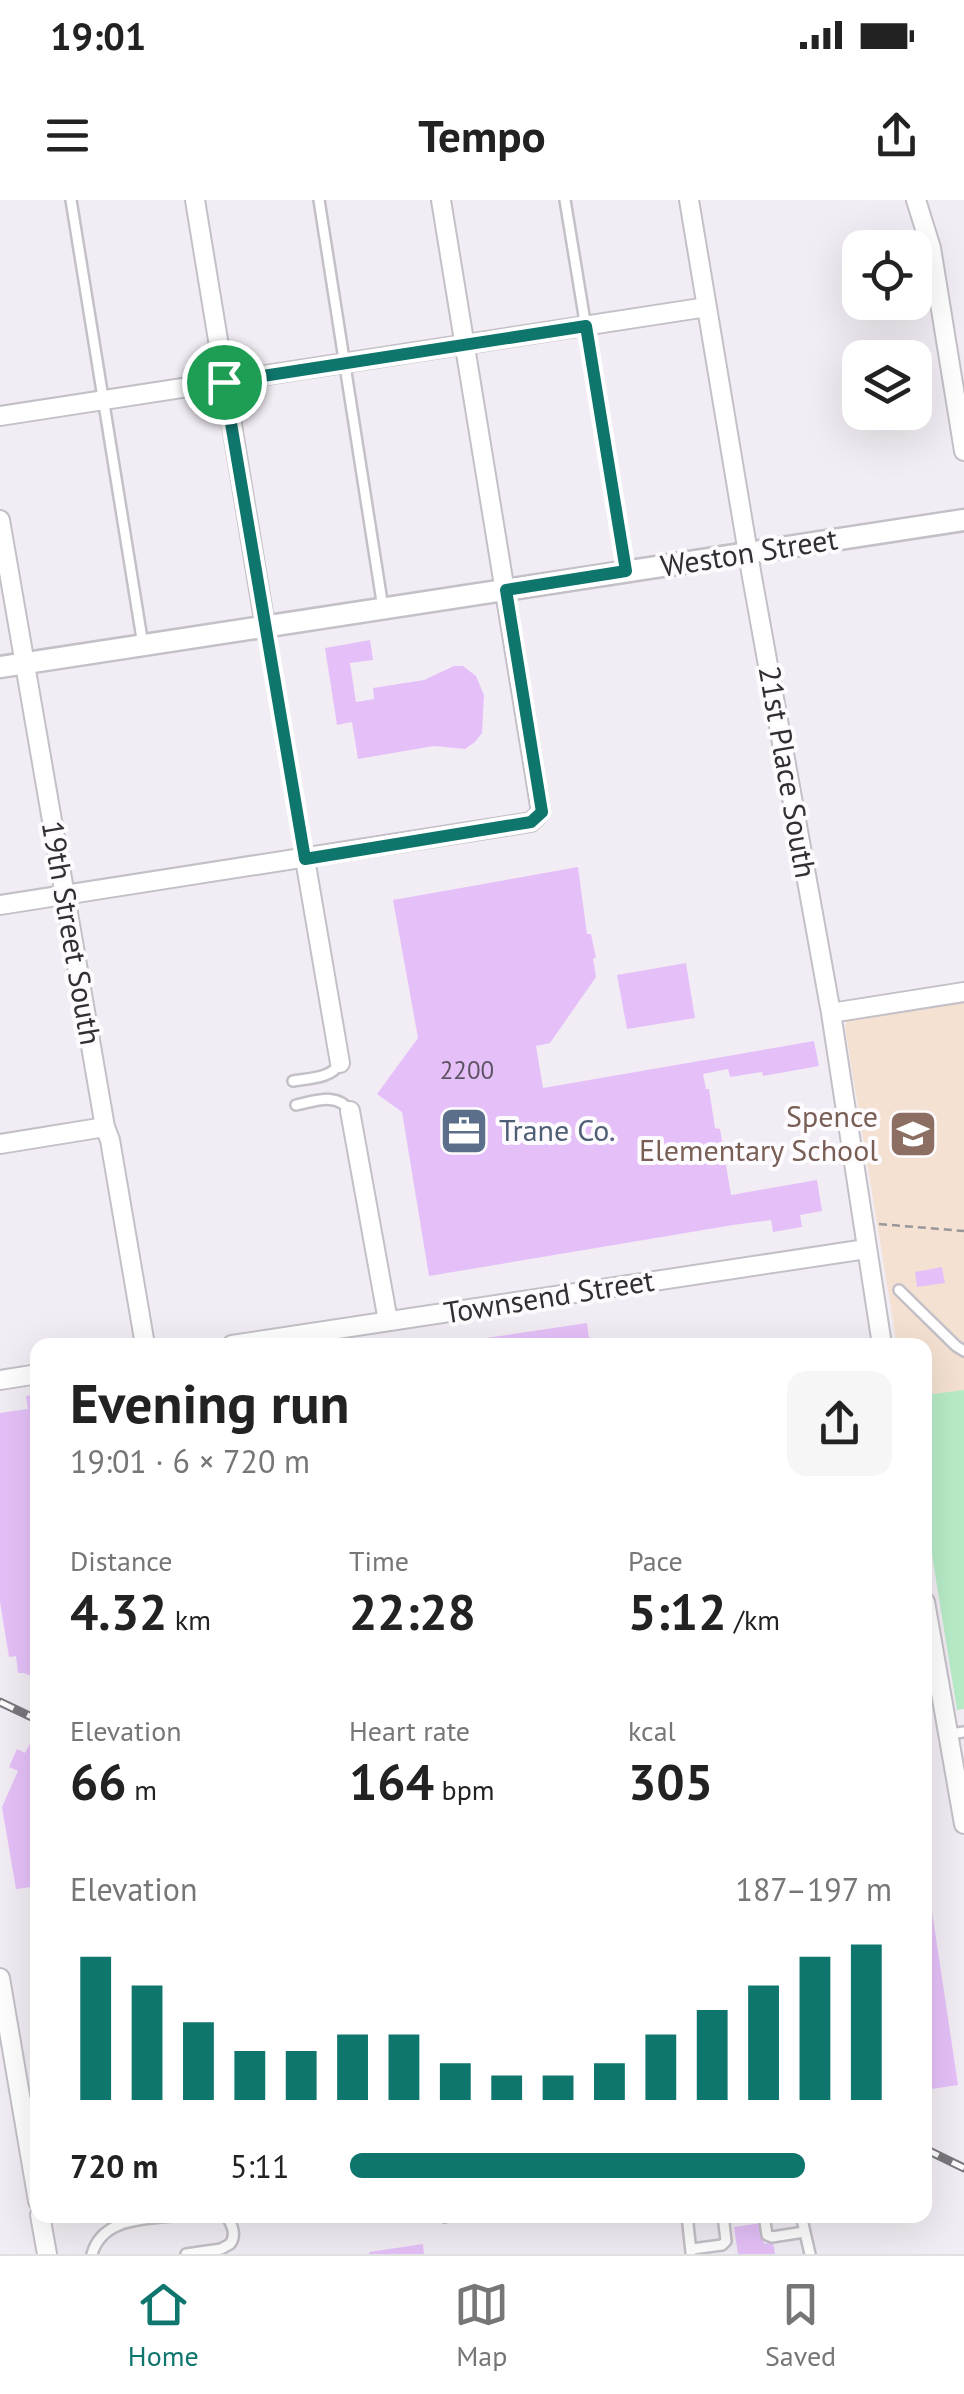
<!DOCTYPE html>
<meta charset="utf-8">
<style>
:root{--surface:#fff;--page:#f6f6f6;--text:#222;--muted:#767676;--line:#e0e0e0;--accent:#0f766e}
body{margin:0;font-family:"PT Sans",sans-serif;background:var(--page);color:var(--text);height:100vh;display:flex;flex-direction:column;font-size:38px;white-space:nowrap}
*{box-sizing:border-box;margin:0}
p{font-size:32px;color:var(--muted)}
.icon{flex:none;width:55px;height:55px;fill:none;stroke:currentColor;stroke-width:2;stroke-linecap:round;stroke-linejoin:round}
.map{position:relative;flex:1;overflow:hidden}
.panel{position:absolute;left:30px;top:1138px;width:902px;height:885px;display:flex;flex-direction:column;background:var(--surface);border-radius:20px;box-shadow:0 10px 40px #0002}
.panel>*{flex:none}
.fabs{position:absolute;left:842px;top:30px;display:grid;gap:20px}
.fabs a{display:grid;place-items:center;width:90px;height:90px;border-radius:20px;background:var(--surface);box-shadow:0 10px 40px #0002;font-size:50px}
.pin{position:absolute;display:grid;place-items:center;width:85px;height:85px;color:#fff;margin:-42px;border:5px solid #fff;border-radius:50%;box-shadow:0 2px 10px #0007}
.round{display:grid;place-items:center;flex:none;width:105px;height:105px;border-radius:20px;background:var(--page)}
.head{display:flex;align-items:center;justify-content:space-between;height:170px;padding:0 40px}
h1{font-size:55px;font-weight:800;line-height:75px}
.stats{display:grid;grid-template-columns:repeat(3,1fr);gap:15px;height:170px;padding:10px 40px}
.stats div{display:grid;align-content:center}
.stats b{font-size:50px;font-weight:800}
.stats small{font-size:28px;font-weight:400}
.stats p{font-size:28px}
.chart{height:280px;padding:20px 40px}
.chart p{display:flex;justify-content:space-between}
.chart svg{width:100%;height:180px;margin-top:10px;stroke:var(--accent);stroke-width:6}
ul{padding:0 40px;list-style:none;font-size:32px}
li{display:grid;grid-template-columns:160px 120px 1fr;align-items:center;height:75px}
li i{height:25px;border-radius:12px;background:var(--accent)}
.status{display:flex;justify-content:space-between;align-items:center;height:70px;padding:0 50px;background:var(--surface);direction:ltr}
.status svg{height:28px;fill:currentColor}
header{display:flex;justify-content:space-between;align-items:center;height:130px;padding:0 40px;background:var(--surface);font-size:45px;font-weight:800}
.menu{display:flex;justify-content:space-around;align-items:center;height:140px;border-top:2px solid var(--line);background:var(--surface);font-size:28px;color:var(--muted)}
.menu a{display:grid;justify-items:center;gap:5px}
.menu .on{color:var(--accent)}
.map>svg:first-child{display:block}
</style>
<div class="status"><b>19:01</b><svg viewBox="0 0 49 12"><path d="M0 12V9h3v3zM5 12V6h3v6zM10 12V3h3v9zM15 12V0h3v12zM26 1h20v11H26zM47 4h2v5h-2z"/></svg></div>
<header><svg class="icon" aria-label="menu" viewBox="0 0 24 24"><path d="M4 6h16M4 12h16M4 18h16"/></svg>Tempo<svg class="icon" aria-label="share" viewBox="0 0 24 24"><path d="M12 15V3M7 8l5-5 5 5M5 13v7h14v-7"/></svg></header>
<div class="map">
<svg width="964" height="2054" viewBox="0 0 964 2054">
<rect width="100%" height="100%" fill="#f2edf4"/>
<!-- education -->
<path fill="#f4e1d1" d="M964 801V1190L925 1195V1145H897L845 828 847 819Z"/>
<!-- green -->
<path fill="#b8ecc7" d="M964 1190V1509L957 1510 925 1311V1195Z"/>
<!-- building -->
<path fill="#e5c0f8" d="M370 440 373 460 350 463 356 502 374 499 373 488 424 480 454 466H463L476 476 484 495 482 533 475 542 465 549 434 546 358 559 352 522 337 525 325 448Z
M578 667 587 734H591L596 758H593L596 777 550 843 536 846 543 888 814 841 819 866 763 876 762 872 730 877 728 869 703 874 706 889H709L715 928 720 929 731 995 817 980 822 1011 800 1015 802 1027 773 1032 771 1020 733 1025 429 1076 402 912 377 894 418 838 393 700Z
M686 763 695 818 627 829 617 775Z
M942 1067 945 1083 917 1087 915 1072Z
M587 1123 590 1145H453V1143Z
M38 1194V1479L24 1473H18L16 1456 9 1457 0 1402V1213L28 1209 26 1196Z
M38 1528V1686L16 1689 2 1607 18 1571 9 1567 17 1549 25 1553Z
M925 1678H927L958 1885 925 1890Z
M317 2015H345V2019L318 2023Z
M761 2023 764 2044 773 2042 775 2054H738L734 2027Z
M423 2044 424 2054H369V2052Z"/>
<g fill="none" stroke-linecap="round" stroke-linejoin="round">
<!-- service casing -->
<g stroke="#c4c0c7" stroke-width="14">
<path id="service" d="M71 0 143 445
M319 0 383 408
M565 0 626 371
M265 426 304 656
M293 881C309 878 331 879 340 863
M296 905C316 901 337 892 350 911
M899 1090 956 1146 964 1151
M949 1534 964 1532
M20 1904 38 1901
M444 2015 445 2017
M687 2015 691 2052
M764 2015 767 2035 772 2037 804 2032
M801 2015 810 2054
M692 2049 722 2045 726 2041 723 2015
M92 2054C103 2016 147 2020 180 2015
M186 2054 221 2049 230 2044C237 2035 232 2023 225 2015"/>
</g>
<!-- minor casing -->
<g stroke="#c4c0c7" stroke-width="22">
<path id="minor" d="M195 0 265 426
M689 0 752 377 831 813 882 1145
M916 0 931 48 964 251
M0 216 707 107
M0 320 105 927 110 940 145 1145
M305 659 340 863
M0 705 531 622 541 612 441 0
M831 813 964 792
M350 911 388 1121
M0 944 105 927
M232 1145 866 1049
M0 1180 38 1174
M925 1402 964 1624
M0 1778 38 2001
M40 2015 47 2054"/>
</g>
<!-- tertiary casing -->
<g stroke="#c4c0c7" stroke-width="25">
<path id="tertiary" d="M0 467 964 320"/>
</g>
<!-- path -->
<path stroke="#9a979c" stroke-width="2.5" stroke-dasharray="8 5" stroke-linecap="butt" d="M879 1024 964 1031"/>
<!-- service -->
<use href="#service" stroke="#fff" stroke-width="9"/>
<!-- minor -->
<use href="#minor" stroke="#fff" stroke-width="18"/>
<!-- tertiary -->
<use href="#tertiary" stroke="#fff" stroke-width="20"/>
<!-- rail casing -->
<g stroke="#7a777c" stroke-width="9">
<path id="rail" d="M0 1502 38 1520
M925 1949 964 1968"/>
</g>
<!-- rail -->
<use href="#rail" stroke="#fdfbfe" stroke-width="5" stroke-dasharray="15" stroke-linecap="butt"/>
</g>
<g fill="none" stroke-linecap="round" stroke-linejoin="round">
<!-- route casing -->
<g stroke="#fff" stroke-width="20">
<path id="route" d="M586 126 626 371 506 390 542 612 531 622 305 659 224 182Z"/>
</g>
<!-- route -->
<use href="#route" stroke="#0f766e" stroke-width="12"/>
</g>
<!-- icons -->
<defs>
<g id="office-square" transform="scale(2.5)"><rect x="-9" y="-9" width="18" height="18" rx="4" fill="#5c6f8a" stroke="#fdfbfe"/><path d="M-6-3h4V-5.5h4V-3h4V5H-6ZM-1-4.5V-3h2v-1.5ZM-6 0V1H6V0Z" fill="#fff"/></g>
<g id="school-square" transform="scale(2.5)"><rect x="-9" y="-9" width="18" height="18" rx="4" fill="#8d6e63" stroke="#fdfbfe"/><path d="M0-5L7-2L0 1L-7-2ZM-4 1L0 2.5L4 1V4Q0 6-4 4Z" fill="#fff"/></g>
</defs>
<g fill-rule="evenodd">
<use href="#office-square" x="464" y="931"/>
<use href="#school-square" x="913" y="934"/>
</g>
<g text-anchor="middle" stroke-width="8" stroke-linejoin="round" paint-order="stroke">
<!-- number labels -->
<g font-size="25" fill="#5e5364">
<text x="467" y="879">2200</text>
</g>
<!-- street labels -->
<g font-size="30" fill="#312f32" stroke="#fdfbfe">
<text transform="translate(749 353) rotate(-9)" y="10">Weston Street</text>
<text transform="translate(787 572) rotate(80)" y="10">21st Place South</text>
<text transform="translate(71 733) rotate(80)" y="10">19th Street South</text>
<text transform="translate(549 1097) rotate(-9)" y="10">Townsend Street</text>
</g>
<!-- education labels -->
<g font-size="30" fill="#785e54" stroke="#fdfbfe" text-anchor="end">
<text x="878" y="927">Spence<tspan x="878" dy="34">Elementary School</tspan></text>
</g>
<!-- service labels -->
<g font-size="30" fill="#4e5e75" stroke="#fdfbfe" text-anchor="start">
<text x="499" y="941">Trane Co.</text>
</g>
</g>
</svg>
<div class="fabs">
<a><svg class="icon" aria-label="locate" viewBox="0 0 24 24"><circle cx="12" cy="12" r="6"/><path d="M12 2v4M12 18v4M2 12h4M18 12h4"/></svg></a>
<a><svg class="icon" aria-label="layers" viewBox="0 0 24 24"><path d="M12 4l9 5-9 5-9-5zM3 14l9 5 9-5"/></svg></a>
</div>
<div class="pin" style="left:224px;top:182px;background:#1e9e55"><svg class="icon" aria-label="arrive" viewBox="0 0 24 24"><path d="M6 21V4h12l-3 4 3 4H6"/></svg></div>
<section class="panel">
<div class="head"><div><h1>Evening run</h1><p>19:01 · 6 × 720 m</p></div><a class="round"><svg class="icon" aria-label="share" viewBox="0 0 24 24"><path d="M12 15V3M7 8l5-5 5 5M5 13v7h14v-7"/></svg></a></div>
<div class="stats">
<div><p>Distance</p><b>4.32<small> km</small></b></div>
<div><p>Time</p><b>22:28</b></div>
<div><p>Pace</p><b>5:12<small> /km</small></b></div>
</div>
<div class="stats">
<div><p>Elevation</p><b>66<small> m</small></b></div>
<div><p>Heart rate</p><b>164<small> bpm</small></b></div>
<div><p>kcal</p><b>305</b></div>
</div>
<div class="chart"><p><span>Elevation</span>187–197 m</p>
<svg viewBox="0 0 160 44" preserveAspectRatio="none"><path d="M5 44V9M15 44V16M25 44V25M35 44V32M45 44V32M55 44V28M65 44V28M75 44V35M85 44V38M95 44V38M105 44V35M115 44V28M125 44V22M135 44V16M145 44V9M155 44V6"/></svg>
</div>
<ul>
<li><b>720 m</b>5:11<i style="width:84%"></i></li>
</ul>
</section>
</div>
<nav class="menu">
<a class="on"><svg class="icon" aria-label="home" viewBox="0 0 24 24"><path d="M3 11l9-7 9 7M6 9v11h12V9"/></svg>Home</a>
<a><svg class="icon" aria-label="map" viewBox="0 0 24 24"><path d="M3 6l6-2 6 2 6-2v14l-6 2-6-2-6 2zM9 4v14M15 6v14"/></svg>Map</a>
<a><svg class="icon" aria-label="saved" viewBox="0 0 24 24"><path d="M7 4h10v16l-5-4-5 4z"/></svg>Saved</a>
</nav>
